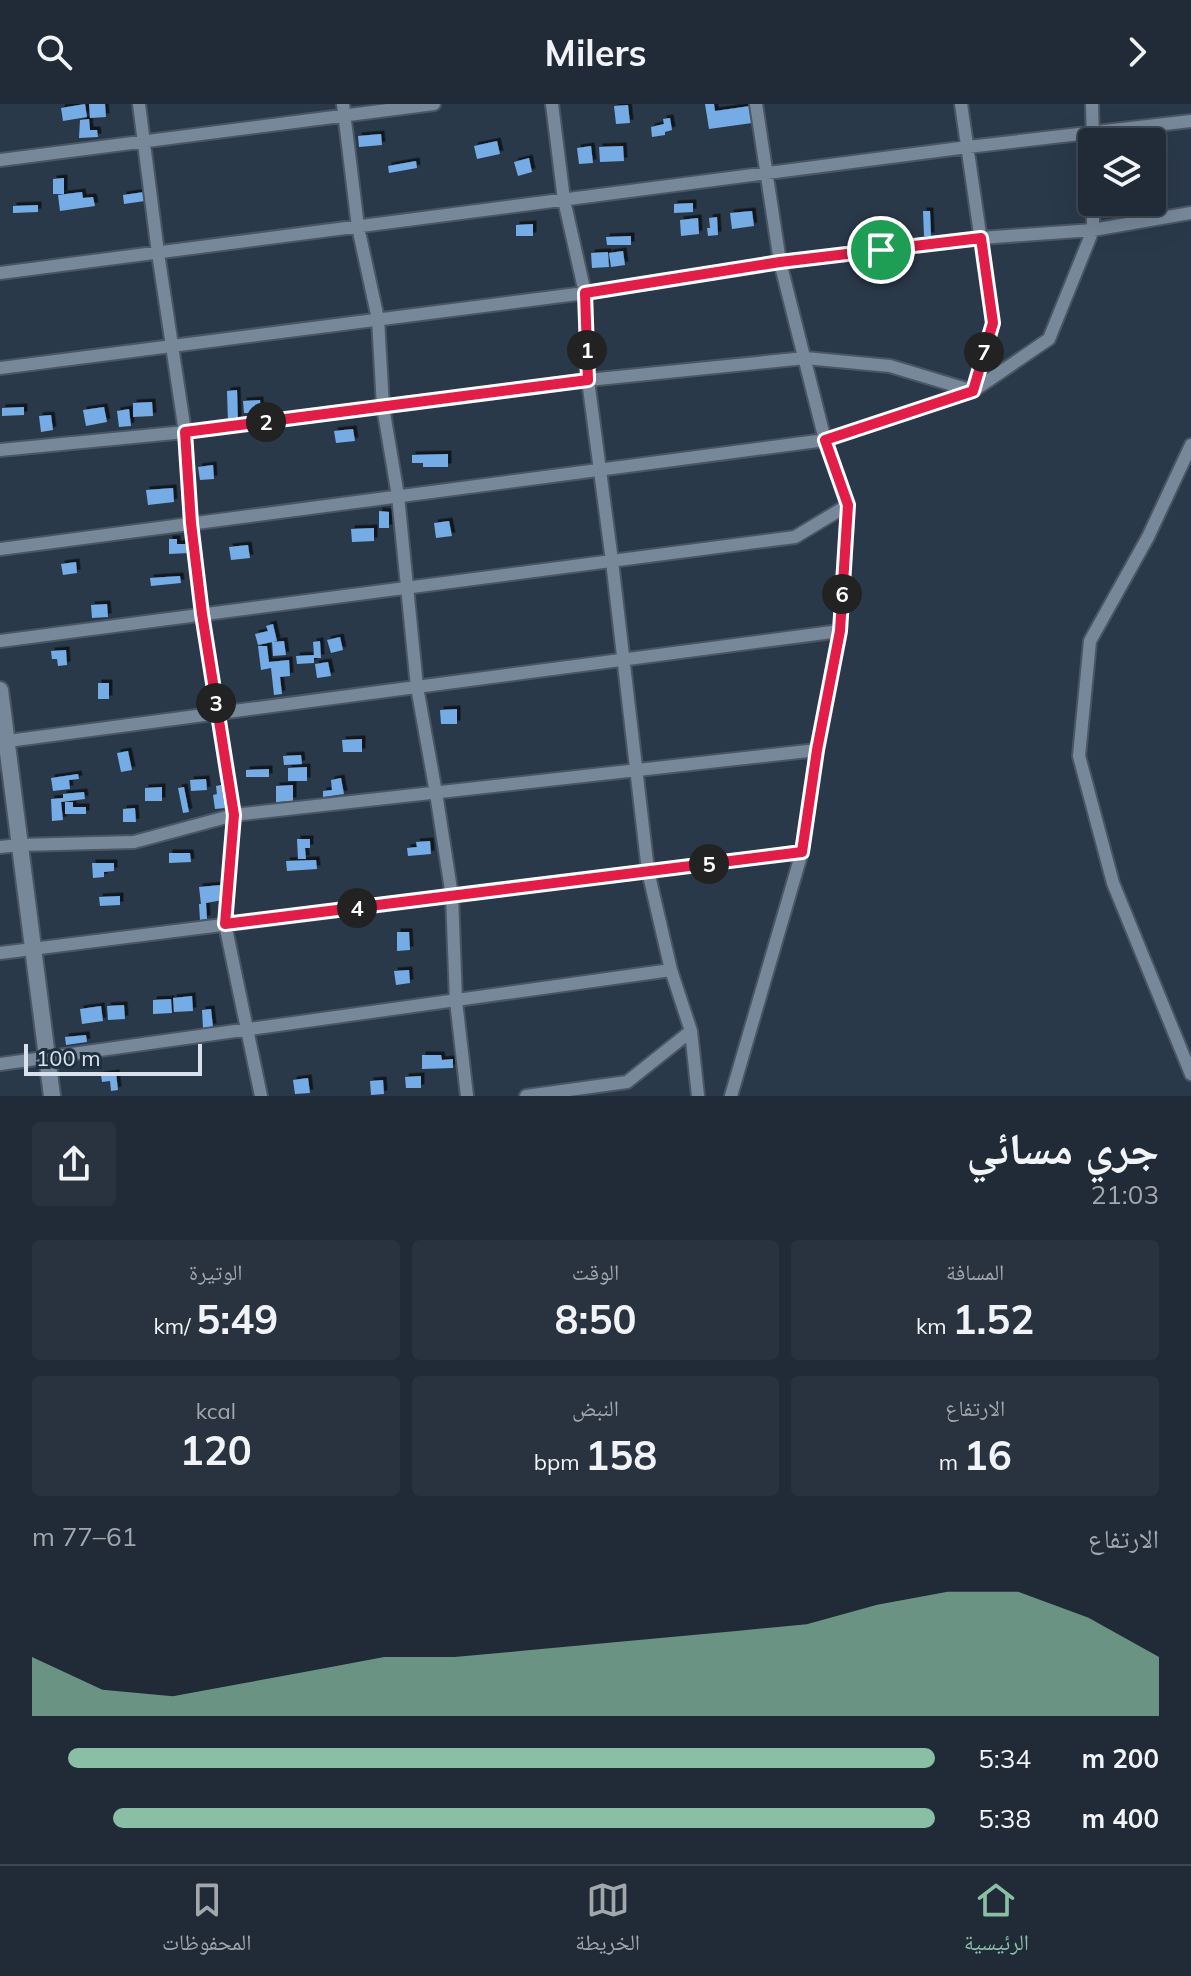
<!DOCTYPE html>
<html lang="ar">
<meta charset="utf-8">
<style>
:root{--surface:#202b37;--page:#28333f;--text:#f1f3f6;--muted:#a2a7ad;--line:#3d4752;--accent:#8abfa5}
body{margin:0;font-family:Mulish,"Noto Naskh Arabic",sans-serif;background:var(--page);color:var(--text);direction:rtl;height:100vh;display:flex;flex-direction:column;font-size:30px;white-space:nowrap}
*{box-sizing:border-box;margin:0}
p{font-size:26px;color:var(--muted)}
.icon{flex:none;width:44px;height:44px;fill:none;stroke:currentColor;stroke-width:2;stroke-linecap:round;stroke-linejoin:round}
.map{position:relative;height:992px;overflow:hidden;direction:ltr}
.sheet{display:flex;flex-direction:column;background:var(--surface);flex:1}
.sheet>*{flex:none}
.buttons{position:absolute;left:1078px;top:24px;display:grid;gap:16px}
.buttons a{display:grid;place-items:center;width:88px;height:88px;border-radius:8px;background:var(--surface);box-shadow:0 8px 32px #0002,0 0 0 2px var(--line);font-size:40px}
.scale{position:absolute;left:24px;bottom:20px;width:178px;box-sizing:border-box;padding-left:8px;border:4px solid #d9e2ec;border-top:0;font-size:22px;line-height:28px;white-space:nowrap;color:#d9e2ec;-webkit-text-stroke:6px #202f3e;paint-order:stroke}
.pin{position:absolute;display:grid;place-items:center;width:68px;height:68px;color:#fff;margin:-34px;border:4px solid #fff;border-radius:50%;box-shadow:0 2px 8px #0007}
.km{position:absolute;width:40px;height:40px;margin:-20px;border-radius:50%;background:#222;color:#fff;font-size:22px;line-height:40px;text-align:center}
.round{display:grid;place-items:center;flex:none;width:84px;height:84px;border-radius:8px;background:var(--page)}
.head{display:flex;align-items:center;justify-content:space-between;height:136px;padding:0 32px}
h1{font-size:44px;font-weight:700;line-height:60px}
.stats{display:grid;grid-template-columns:repeat(3,1fr);gap:12px;height:136px;padding:8px 32px}
.stats div{display:grid;align-content:center;border-radius:8px;background:var(--page);text-align:center}
.stats b{font-size:40px;font-weight:700}
.stats small{font-size:22px;font-weight:400}
.stats p{font-size:22px}
.chart{height:224px;padding:16px 32px}
.chart p{display:flex;justify-content:space-between}
.chart svg{width:100%;height:144px;margin-top:8px;fill:var(--accent);opacity:.7}
ul{padding:0 32px;list-style:none;font-size:26px}
li{display:grid;grid-template-columns:128px 96px 1fr;align-items:center;height:60px}
li i{height:20px;border-radius:10px;background:var(--accent)}
header{display:flex;justify-content:space-between;align-items:center;height:104px;padding:0 32px;background:var(--surface);font-size:36px;font-weight:700}
.tabs{display:flex;justify-content:space-around;align-items:center;height:112px;border-top:2px solid var(--line);background:var(--surface);font-size:22px;color:var(--muted)}
.tabs a{display:grid;justify-items:center;gap:4px}
.tabs .active{color:var(--accent)}
.map>svg:first-child{display:block}
</style>
<header><svg class="icon" aria-label="forward" viewBox="0 0 24 24"><path d="M9 5l7 7-7 7"/></svg>Milers<svg class="icon" aria-label="search" viewBox="0 0 24 24"><circle cx="10" cy="10" r="6"/><path d="M15 15l6 6"/></svg></header>
<div class="map">
<svg width="1191" height="992" viewBox="0 0 1191 992">
<defs>
<filter id="shadow"><feDropShadow dx="3.5" dy="-3.5" stdDeviation="0" flood-color="#0009"/></filter>
</defs>
<rect width="100%" height="100%" fill="#2a3949"/>
<!-- building -->
<path fill="#74ace6" filter="url(#shadow)" d="M85 0 87 13 63 17 61 4Z
M89 0H105L106 13 90 14Z
M705 0H714L715 7 750 2 752 19 709 25Z
M628 1 630 19 616 20 614 2Z
M670 14 672 26 665 28V31L652 33 651 23 664 20 663 15Z
M89 15 90 26H97L98 33 79 34 80 16Z
M381 30 382 41 359 43 358 32Z
M497 37 500 50 477 55 474 42Z
M591 42 593 59 579 60 577 44Z
M623 42 624 57 600 58 599 43Z
M529 54 532 68 518 72 514 58Z
M416 57 417 64 389 69 388 62Z
M64 74V90H53V75Z
M82 88 83 94 93 93 95 102 60 107 58 91Z
M144 88 145 97 124 100 123 91Z
M693 99V108L674 109V100Z
M38 101V108L13 109V102Z
M752 107 754 122 732 125 730 109Z
M923 107H930L931 132H924Z
M717 113 718 131 708 132 707 124H710L709 114Z
M698 114 699 130 681 132 680 116Z
M533 120V132H516V121Z
M631 132V141H607L606 133Z
M623 147 625 161 611 163 609 149Z
M608 148 609 163 592 164 591 149Z
M237 286 238 319H228L227 287Z
M260 296 261 309H244L243 297Z
M152 298 153 312 133 313V299Z
M24 303V311L2 312V304Z
M104 303 107 318 86 322 83 306Z
M129 305 131 322 119 323 117 307Z
M51 311 53 326 41 328 39 312Z
M353 325 355 337 336 339 334 327Z
M448 350V363H423V359H412V351Z
M213 361 214 375 200 376 198 363Z
M173 384 174 398 148 401 146 386Z
M379 407 389 408V424H379Z
M449 417 452 432 436 434 434 419Z
M374 424V437L352 438 351 425Z
M169 435H177V440H189V449L169 450Z
M248 441 250 454 231 456 229 443Z
M76 458 77 469 63 471 61 460Z
M180 472 181 479 151 482 150 474Z
M107 500 108 513 92 514 91 501Z
M273 520 277 537 258 541 255 530 268 527 266 522Z
M340 533 343 546 331 549 327 536Z
M284 537 286 551 273 552 272 538Z
M320 537 321 554H314V559L297 560 296 552 314 551 313 538Z
M258 542H267L269 558 289 556 290 572 280 573 282 590 274 591 271 564 261 566Z
M66 546 67 561 58 562 57 555H52L51 547Z
M328 558 331 572 317 574 315 560Z
M98 579H109V595H98Z
M457 605V620H441L440 606Z
M362 635V648H343L342 636Z
M128 647 132 666 121 668 117 649Z
M301 651 302 660 284 661 283 652Z
M307 663V677H288V664Z
M269 665V673H246V666Z
M78 670 79 675 69 676 70 685 53 687 51 674Z
M341 674 344 690 323 693V687L332 686 331 676Z
M206 675 207 686 191 687 190 676Z
M221 681 225 704 215 705 213 691 217 690 216 682Z
M293 681V697L276 698V682Z
M162 683V697H145V684Z
M184 683 189 708 183 709 178 684Z
M84 688 85 695 61 698 63 716 52 717 51 695 63 694V690Z
M65 698H73V703H86V710H65Z
M135 704 136 718H123V705Z
M297 735H310V744H305L306 755H298Z
M430 737 431 750 408 752 407 744 417 743 416 738Z
M169 749H190L191 758 169 759Z
M316 756 317 765 287 767 286 757Z
M92 759H114V767L104 768V773L93 774Z
M221 781 223 796 206 799 207 815 200 816 199 800H201L199 783Z
M120 792V801L100 802 99 793Z
M397 828H409L410 846 397 847Z
M409 866 410 879 396 881 394 867Z
M192 892 193 907 174 908 173 894Z
M171 895 172 909 153 910V896Z
M124 901 125 915 108 916 107 902Z
M101 902 103 917 82 920 80 905Z
M211 905 213 923 203 924 202 906Z
M86 931 87 938 66 941 65 933Z
M422 951H441L442 956 453 955V964L422 965Z
M116 969 118 986 111 987 110 977 102 978 101 971Z
M421 972V984H406L405 973Z
M308 974 310 989 295 990 293 976Z
M383 976 384 990 371 991 370 977Z"/>
<g fill="none" stroke-linecap="round" stroke-linejoin="round">
<!-- minor casing -->
<g stroke="#4a5664" stroke-width="16">
<path id="minor" d="M139 0 158 149 185 328 191 419 202 510 234 711 225 820 261 992
M343 0 358 123 378 215 383 303 398 392 417 583 436 689 452 792 456 897 467 992
M552 0 564 96 585 189 588 276 612 457 648 767 671 866 691 927 698 992
M1092 0 1093 38
M0 56 434 0
M0 169 968 43 1191 17
M0 264 585 189 780 158 981 134 1093 126 1191 109
M1191 341 1148 433 1090 537 1079 652 1113 779 1191 970
M0 346 185 328 588 276 805 254 890 262 973 287 1049 235 1093 126V98
M0 445 825 336 973 287 993 219 961 0
M0 537 795 433 848 401
M0 638 840 527
M0 743 20 741 134 738 234 711 817 646
M0 849 802 748
M0 960 671 866
M526 992 627 978 691 927
M731 992 802 748 817 646 840 527 848 401 825 336 780 158 756 0"/>
</g>
<!-- tertiary casing -->
<g stroke="#4a5664" stroke-width="20">
<path id="tertiary" d="M0 586 52 992"/>
</g>
<!-- minor -->
<use href="#minor" stroke="#77889a" stroke-width="12"/>
<!-- tertiary -->
<use href="#tertiary" stroke="#77889a" stroke-width="16"/>
</g>
<g fill="none" stroke-linecap="round" stroke-linejoin="round">
<!-- route casing -->
<g stroke="#fff" stroke-width="16">
<path id="route" d="M981 134 993 219 973 287 825 336 848 401 840 527 817 646 802 748 225 820 234 711 202 510 191 419 185 328 588 276 585 189 780 158Z"/>
</g>
<!-- route -->
<use href="#route" stroke="#e11d48" stroke-width="10"/>
</g>
</svg>
<div class="buttons">
<a><svg class="icon" aria-label="layers" viewBox="0 0 24 24"><path d="M12 4l9 5-9 5-9-5zM3 14l9 5 9-5"/></svg></a>
</div>
<div class="scale">100 m</div>
<div class="pin" style="left:881px;top:146px;background:#1e9e55"><svg class="icon" aria-label="arrive" viewBox="0 0 24 24"><path d="M6 21V4h12l-3 4 3 4H6"/></svg></div>
<b class="km" style="left:587px;top:246px">1</b>
<b class="km" style="left:266px;top:318px">2</b>
<b class="km" style="left:216px;top:599px">3</b>
<b class="km" style="left:357px;top:804px">4</b>
<b class="km" style="left:709px;top:760px">5</b>
<b class="km" style="left:842px;top:490px">6</b>
<b class="km" style="left:984px;top:248px">7</b>
</div>
<section class="sheet">
<div class="head"><div><h1>جري مسائي</h1><p>21:03</p></div><a class="round"><svg class="icon" aria-label="share" viewBox="0 0 24 24"><path d="M12 15V3M7 8l5-5 5 5M5 13v7h14v-7"/></svg></a></div>
<div class="stats">
<div><p>المسافة</p><b>1.52<small> km</small></b></div>
<div><p>الوقت</p><b>8:50</b></div>
<div><p>الوتيرة</p><b>5:49<small> /km</small></b></div>
</div>
<div class="stats">
<div><p>الارتفاع</p><b>16<small> m</small></b></div>
<div><p>النبض</p><b>158<small> bpm</small></b></div>
<div><p>kcal</p><b>120</b></div>
</div>
<div class="chart"><p><span>الارتفاع</span>61–77 m</p>
<svg viewBox="0 0 160 44" preserveAspectRatio="none"><path d="M0 44V26L10 36L20 38L30 34L40 30L50 26L60 26L70 24L80 22L90 20L100 18L110 16L120 10L130 6L140 6L150 14L160 26V44z"/></svg>
</div>
<ul>
<li><b>200 m</b>5:34<i style="width:96%"></i></li>
<li><b>400 m</b>5:38<i style="width:91%"></i></li>
</ul>
</section>
<nav class="tabs">
<a class="active"><svg class="icon" aria-label="home" viewBox="0 0 24 24"><path d="M3 11l9-7 9 7M6 9v11h12V9"/></svg>الرئيسية</a>
<a><svg class="icon" aria-label="map" viewBox="0 0 24 24"><path d="M3 6l6-2 6 2 6-2v14l-6 2-6-2-6 2zM9 4v14M15 6v14"/></svg>الخريطة</a>
<a><svg class="icon" aria-label="saved" viewBox="0 0 24 24"><path d="M7 4h10v16l-5-4-5 4z"/></svg>المحفوظات</a>
</nav>
